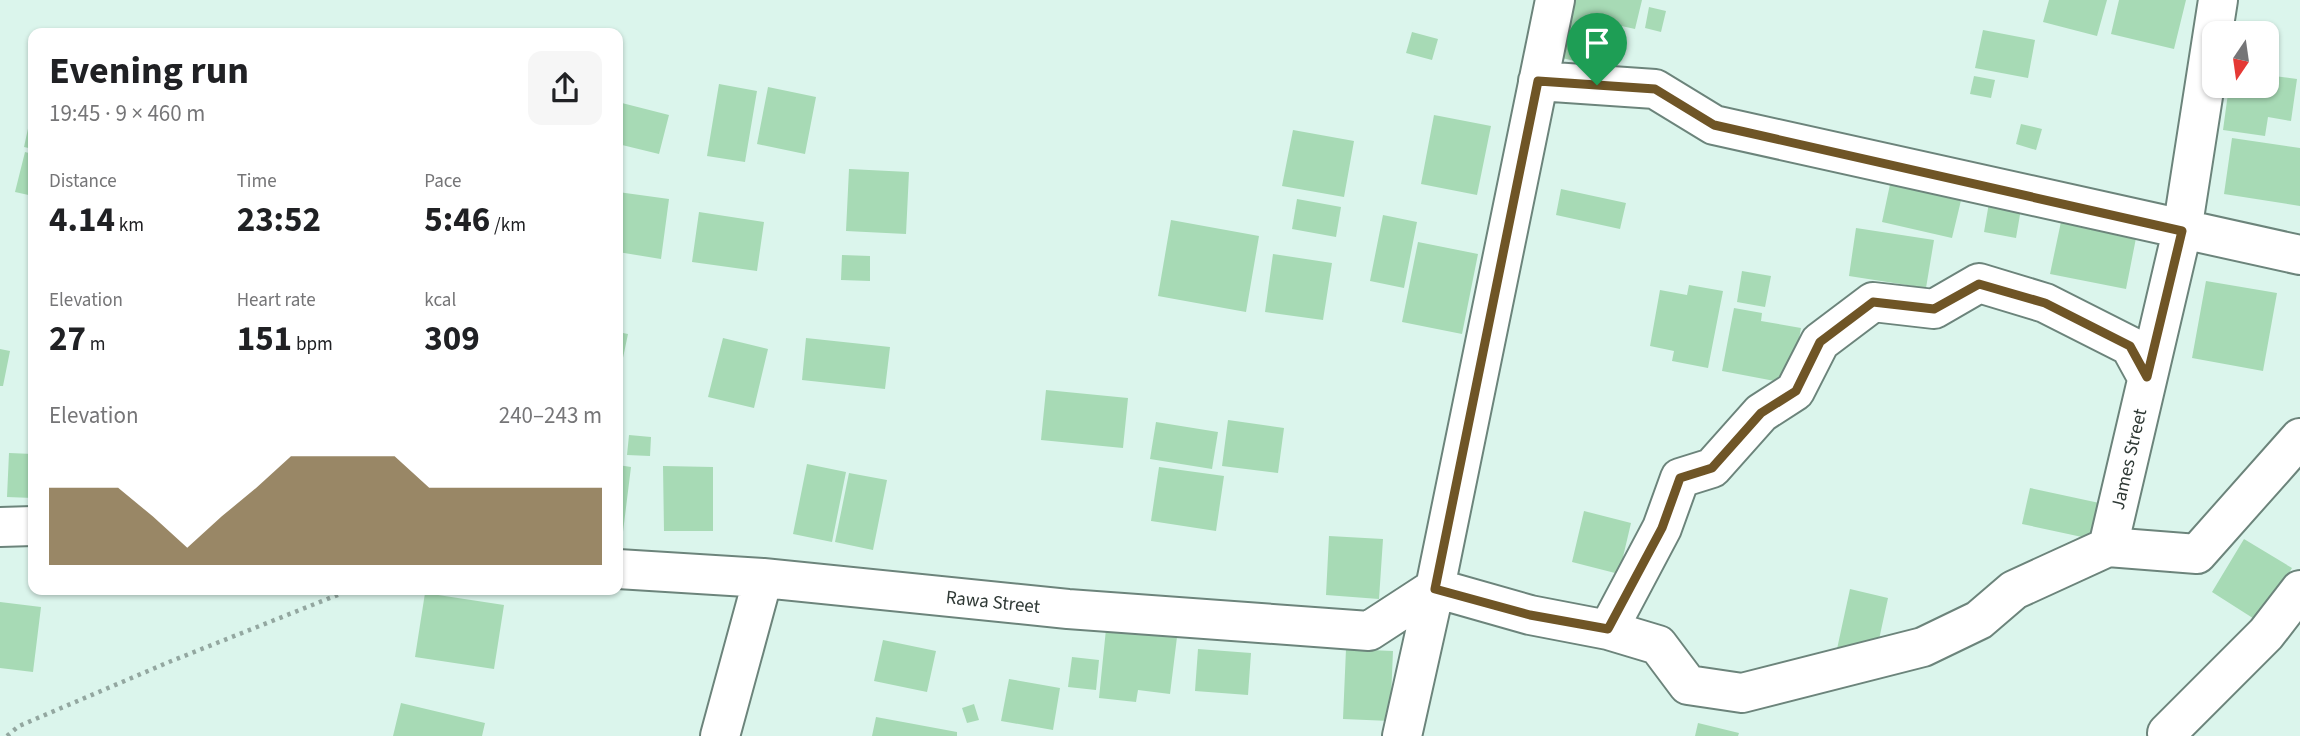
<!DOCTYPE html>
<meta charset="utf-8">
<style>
:root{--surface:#fff;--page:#f6f6f6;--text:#202124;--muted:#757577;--accent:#6f5526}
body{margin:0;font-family:"Source Sans 3",sans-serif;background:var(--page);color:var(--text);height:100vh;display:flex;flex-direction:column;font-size:26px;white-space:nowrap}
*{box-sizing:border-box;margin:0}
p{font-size:23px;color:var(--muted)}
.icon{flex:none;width:38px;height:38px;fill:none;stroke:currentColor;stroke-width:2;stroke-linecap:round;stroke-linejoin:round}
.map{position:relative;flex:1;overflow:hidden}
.side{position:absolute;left:28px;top:28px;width:595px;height:567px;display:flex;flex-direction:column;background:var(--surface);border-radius:14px;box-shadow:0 2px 5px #0004}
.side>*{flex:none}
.needle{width:46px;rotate:193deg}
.fabs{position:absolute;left:2202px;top:21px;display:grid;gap:14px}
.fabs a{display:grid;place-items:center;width:77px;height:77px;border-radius:14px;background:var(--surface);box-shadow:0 2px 5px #0004;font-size:35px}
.pin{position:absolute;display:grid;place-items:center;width:60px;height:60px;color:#fff;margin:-72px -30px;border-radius:50% 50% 50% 0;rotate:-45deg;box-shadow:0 0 7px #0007}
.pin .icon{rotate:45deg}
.round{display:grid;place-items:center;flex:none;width:74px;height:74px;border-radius:14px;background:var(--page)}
.summary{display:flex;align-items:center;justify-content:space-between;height:119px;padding:0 21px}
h1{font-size:38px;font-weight:700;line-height:52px}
.stats{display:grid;grid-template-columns:repeat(3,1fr);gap:10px;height:119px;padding:7px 21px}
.stats div{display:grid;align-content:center}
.stats b{font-size:35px;font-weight:700}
.stats small{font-size:19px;font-weight:400}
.stats p{font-size:19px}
.chart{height:196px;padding:14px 21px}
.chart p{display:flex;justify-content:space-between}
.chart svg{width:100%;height:126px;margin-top:7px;fill:var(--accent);opacity:.7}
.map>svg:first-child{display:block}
</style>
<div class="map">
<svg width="2300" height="736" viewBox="0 0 2300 736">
<rect width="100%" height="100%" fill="#dbf5ec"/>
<!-- building -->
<path fill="#a7dab5" d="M1570 0H1642L1635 29 1617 25 1607 68 1557 57Z
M2049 0H2107L2097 36 2043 22Z
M2119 0H2186L2174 49 2111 34Z
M1649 7 1666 11 1661 32 1645 28Z
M1983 30 2035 40 2028 78 1975 68Z
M1412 32 1438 39 1432 60 1406 53Z
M2266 75 2297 79 2291 121 2268 117 2265 136 2223 130 2229 86H2266Z
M1974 76 1995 80 1991 98 1970 94Z
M719 84 757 91 745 162 707 156Z
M768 87 816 97 805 154 757 144Z
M618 102 669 115 659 154 618 144Z
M32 110H33V149L24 147Z
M1434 115 1491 126 1477 195 1421 184Z
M2021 124 2042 129 2036 150 2016 144Z
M1293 130 1354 141 1344 197 1282 186Z
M2232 138 2300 148V206L2224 194Z
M25 152 33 154V196L15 192Z
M849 169 909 172 906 234 846 231Z
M1892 175 1963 192 1952 238 1882 222Z
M1561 189 1626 203 1620 229 1556 215Z
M1991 191 2023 197 2016 238 1984 232Z
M618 192 669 199 661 259 618 252Z
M1297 199 1341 207 1336 237 1292 229Z
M699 212 764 222 757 271 692 262Z
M1383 215 1417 222 1404 288 1370 281Z
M2062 217 2137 233 2126 289 2050 274Z
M1171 220 1259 236 1246 312 1158 296Z
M1856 228 1934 240 1926 288 1849 276Z
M1418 242 1478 254 1462 334 1402 322Z
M1273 254 1332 263 1323 320 1265 312Z
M842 255 870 256V281L841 280Z
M1742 271 1771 276 1765 307 1737 302Z
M2206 281 2277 293 2263 371 2192 358Z
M1689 285 1723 291 1708 368 1672 361 1674 351 1650 346 1660 290 1687 295Z
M1734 308 1762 313 1761 321 1801 328 1791 384 1722 371Z
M618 332 628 334 619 377H618Z
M723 338 768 349 754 408 708 397Z
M806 338 890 347 885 389 802 380Z
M0 349 10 351 3 386H0Z
M1046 390 1128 398 1123 448 1041 440Z
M1228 420 1284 428 1278 473 1222 466Z
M1156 422 1218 432 1212 469 1150 459Z
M629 435 651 437 650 456 627 455Z
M9 453 33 454V498L7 497Z
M807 464 846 472 832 542 793 534Z
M618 465 631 467 621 548 618 547Z
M663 466 713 467V531H664Z
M1159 467 1224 476 1216 531 1151 521Z
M849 473 887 480 873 550 835 542Z
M2030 488 2104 504 2096 540 2022 524Z
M1584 511 1631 523 1619 574 1572 562Z
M1329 536 1383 539 1379 599 1326 595Z
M2244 539 2292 568 2259 622 2212 592Z
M1850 589 1888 598 1875 658 1837 649Z
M425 593 504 605 494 669 415 657Z
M0 602 41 607 33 672 0 668Z
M1106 629 1177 637 1170 694 1138 690 1136 702 1099 698Z
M883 640 936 651 927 692 874 681Z
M1198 649 1251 653 1248 695 1195 691Z
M1346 649 1393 651 1390 721 1343 719Z
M1072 657 1099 660 1096 690 1068 687Z
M1009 679 1060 688 1053 730 1001 721Z
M401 703 485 723 482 736H393Z
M974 704 979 720 967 723 962 708Z
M876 717 957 732V736H872Z
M1698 723 1739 733 1738 736H1695Z"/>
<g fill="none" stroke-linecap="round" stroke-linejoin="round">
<!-- minor casing -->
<g stroke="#6c847b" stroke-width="42">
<path id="minor" d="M1538 81 1655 89 1714 125 2300 255
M0 527 33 526
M2108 547 2182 231 2218 0
M618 569 763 578 1068 609 1369 631 1435 588 1555 0
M1608 630 1662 528 1680 478 1712 468 1761 413 1795 391 1820 342 1873 302 1934 309 1979 283 2045 303 2130 346 2147 377
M2167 733 2266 634 2300 590
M720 736 763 578
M1402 736 1435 588 1530 615 1608 630 1658 645 1688 685 1742 693 1923 647 1979 620 2014 590 2108 547 2197 554 2300 438"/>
</g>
<!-- path -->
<path stroke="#93a7a0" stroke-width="4.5" stroke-dasharray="3.5 5" stroke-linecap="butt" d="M7 736 19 726 169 662 350 590"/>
<!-- minor -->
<use href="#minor" stroke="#fff" stroke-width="38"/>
</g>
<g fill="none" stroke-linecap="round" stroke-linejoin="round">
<!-- route casing -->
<g stroke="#fff" stroke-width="14">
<path id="route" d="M1538 81 1655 89 1714 125 2182 231 2147 377 2130 346 2045 303 1979 284 1934 309 1873 302 1820 342 1796 391 1761 413 1712 468 1680 478 1662 528 1608 629 1530 615 1435 589Z"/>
</g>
<!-- route -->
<use href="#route" stroke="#6f5526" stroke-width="9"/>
</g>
<g text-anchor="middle" stroke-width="6" stroke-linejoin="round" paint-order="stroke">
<!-- street labels -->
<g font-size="19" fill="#303a36" stroke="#fff">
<text transform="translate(2128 459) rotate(-77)" y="7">James Street</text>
<text transform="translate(993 601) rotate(6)" y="7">Rawa Street</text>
</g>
</g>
</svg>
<div class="fabs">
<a><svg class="needle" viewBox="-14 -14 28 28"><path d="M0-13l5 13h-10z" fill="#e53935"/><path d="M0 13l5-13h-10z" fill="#757577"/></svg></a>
</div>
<div class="pin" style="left:1597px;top:85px;background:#1e9e55"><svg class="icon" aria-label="arrive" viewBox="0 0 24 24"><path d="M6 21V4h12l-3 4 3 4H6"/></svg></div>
<section class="side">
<div class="summary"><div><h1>Evening run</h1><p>19:45 · 9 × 460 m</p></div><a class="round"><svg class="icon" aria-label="share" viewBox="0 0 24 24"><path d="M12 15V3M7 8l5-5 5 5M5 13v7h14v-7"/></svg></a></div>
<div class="stats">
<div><p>Distance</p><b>4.14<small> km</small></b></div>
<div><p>Time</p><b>23:52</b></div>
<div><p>Pace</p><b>5:46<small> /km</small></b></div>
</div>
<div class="stats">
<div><p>Elevation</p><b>27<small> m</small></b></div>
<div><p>Heart rate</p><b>151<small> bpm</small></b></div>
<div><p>kcal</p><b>309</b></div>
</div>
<div class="chart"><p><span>Elevation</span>240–243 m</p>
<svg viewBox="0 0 160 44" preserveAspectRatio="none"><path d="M0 44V17L10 17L20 17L30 27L40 38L50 27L60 17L70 6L80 6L90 6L100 6L110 17L120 17L130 17L140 17L150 17L160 17V44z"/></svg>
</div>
</section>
</div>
